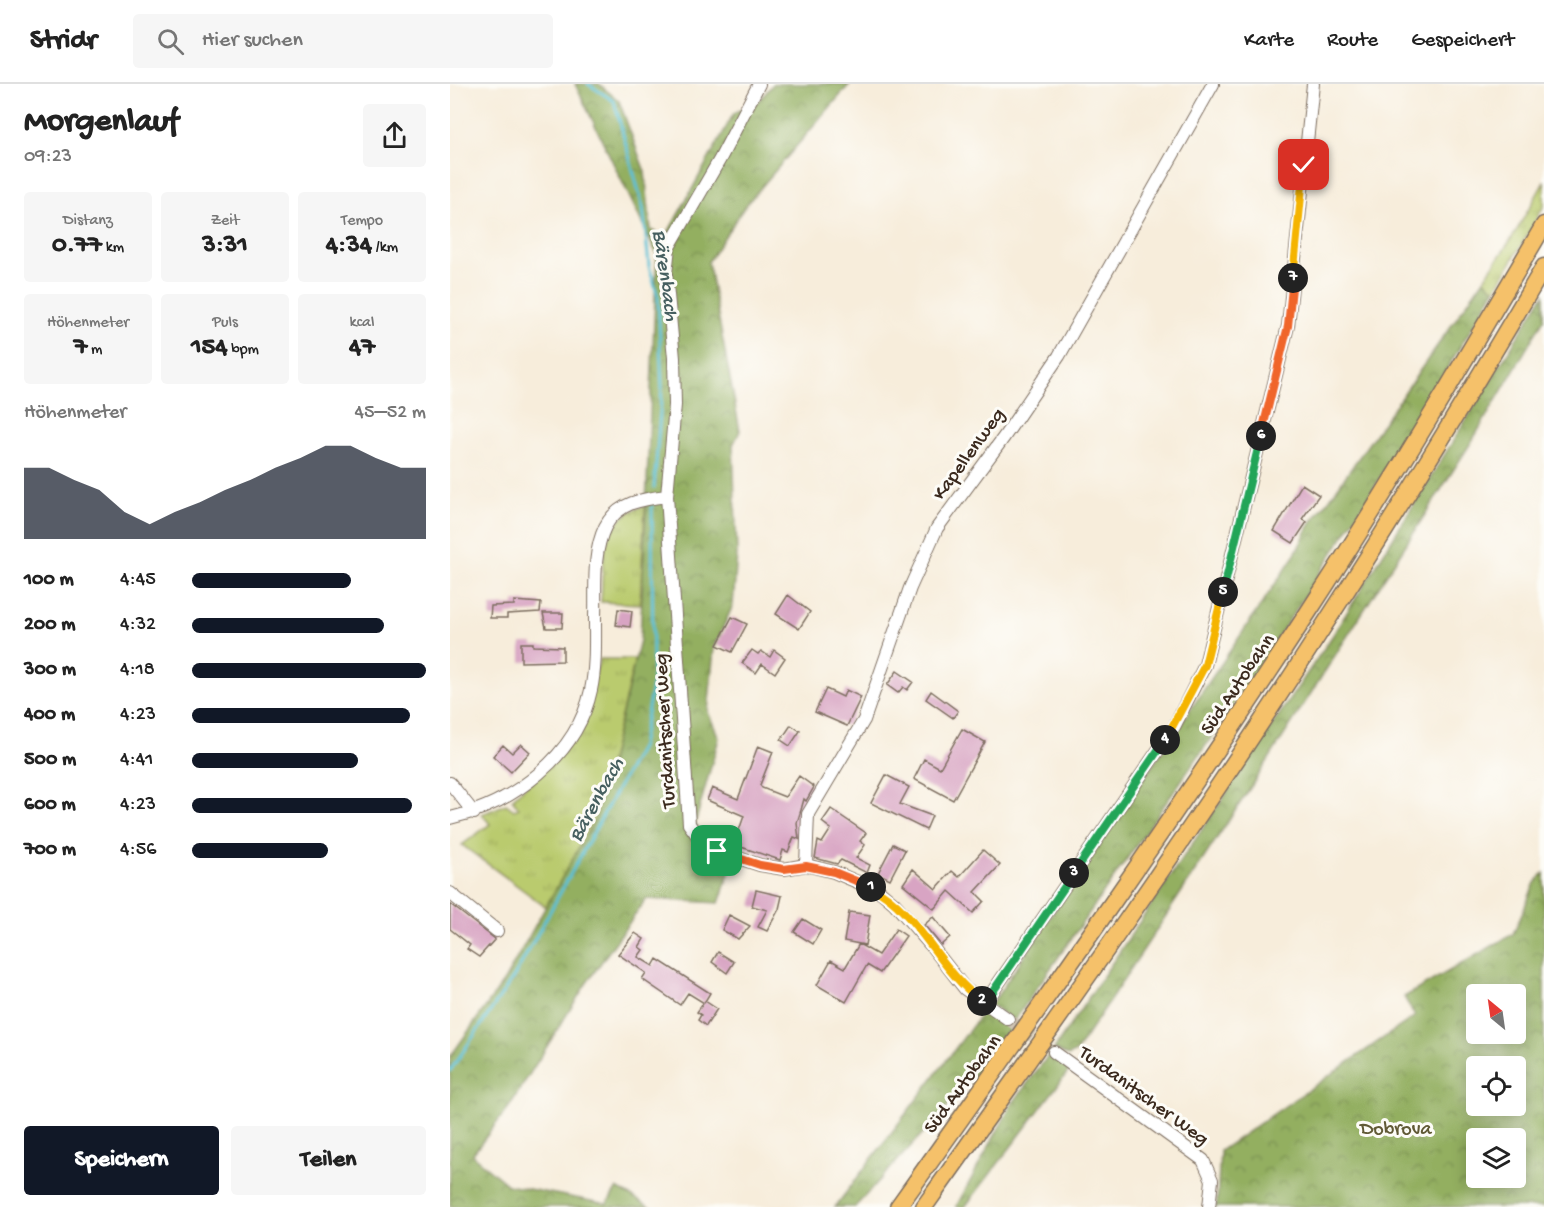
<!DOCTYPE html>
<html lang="de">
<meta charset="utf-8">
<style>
:root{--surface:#fff;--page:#f6f6f6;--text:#222;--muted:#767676;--line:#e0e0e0;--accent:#111827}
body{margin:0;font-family:"Gochi Hand",sans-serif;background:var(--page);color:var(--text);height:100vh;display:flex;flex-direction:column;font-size:22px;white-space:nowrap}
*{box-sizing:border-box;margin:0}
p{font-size:20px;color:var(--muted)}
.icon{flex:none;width:33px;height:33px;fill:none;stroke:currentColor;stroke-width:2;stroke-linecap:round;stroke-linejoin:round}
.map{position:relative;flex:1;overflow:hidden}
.drawer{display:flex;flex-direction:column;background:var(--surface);width:450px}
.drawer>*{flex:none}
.needle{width:39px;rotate:331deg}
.controls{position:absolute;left:1016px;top:900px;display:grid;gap:12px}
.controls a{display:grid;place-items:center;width:60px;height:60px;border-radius:6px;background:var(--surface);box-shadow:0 3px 15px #0003;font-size:30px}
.pin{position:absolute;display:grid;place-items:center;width:51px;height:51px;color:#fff;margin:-26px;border-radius:12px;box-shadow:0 3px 9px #0006}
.km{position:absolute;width:30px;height:30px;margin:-15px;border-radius:50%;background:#222;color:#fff;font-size:16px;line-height:30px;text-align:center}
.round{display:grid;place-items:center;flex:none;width:63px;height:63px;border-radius:6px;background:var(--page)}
.overview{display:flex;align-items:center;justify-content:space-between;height:102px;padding:0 24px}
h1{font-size:33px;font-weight:700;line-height:45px}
.figures{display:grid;grid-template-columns:repeat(3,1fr);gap:9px;height:102px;padding:6px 24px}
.figures div{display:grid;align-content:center;border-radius:6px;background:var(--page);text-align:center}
.figures b{font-size:26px;font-weight:700}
.figures small{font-size:16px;font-weight:400}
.figures p{font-size:16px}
.chart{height:168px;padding:12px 24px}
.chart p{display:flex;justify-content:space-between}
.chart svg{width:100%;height:108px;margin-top:6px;fill:var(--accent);opacity:.7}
.primary-button{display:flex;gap:12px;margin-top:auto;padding:12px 24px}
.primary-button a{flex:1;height:69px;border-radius:6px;background:var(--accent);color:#fff;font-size:24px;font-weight:700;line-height:69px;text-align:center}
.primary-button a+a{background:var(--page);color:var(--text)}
ul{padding:0 24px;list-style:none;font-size:20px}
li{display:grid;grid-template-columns:96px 72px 1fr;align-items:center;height:45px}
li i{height:15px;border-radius:8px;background:var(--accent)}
header{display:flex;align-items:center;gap:36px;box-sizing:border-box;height:84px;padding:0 30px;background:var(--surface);border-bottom:2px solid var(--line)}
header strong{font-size:28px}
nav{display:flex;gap:33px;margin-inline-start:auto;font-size:21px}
.search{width:420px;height:54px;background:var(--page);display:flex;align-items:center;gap:15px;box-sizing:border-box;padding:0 21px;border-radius:6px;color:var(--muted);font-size:22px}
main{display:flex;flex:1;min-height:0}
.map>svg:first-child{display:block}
</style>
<header>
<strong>Stridr</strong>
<div class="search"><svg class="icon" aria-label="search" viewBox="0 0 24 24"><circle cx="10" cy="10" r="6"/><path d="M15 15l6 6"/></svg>Hier suchen</div>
<nav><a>Karte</a><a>Route</a><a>Gespeichert</a></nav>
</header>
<main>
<section class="drawer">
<div class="overview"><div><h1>Morgenlauf</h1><p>09:23</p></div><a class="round"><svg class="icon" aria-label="share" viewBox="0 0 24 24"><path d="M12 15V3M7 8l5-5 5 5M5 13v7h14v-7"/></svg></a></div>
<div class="figures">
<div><p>Distanz</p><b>0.77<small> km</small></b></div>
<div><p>Zeit</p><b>3:31</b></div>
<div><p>Tempo</p><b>4:34<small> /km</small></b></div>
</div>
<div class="figures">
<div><p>Höhenmeter</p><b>7<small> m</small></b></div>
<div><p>Puls</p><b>154<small> bpm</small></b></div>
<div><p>kcal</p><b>47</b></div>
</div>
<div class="chart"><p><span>Höhenmeter</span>45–52 m</p>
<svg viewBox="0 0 160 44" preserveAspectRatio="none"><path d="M0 44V15L10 15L20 20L30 24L40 33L50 38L60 33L70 29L80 24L90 20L100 15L110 11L120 6L130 6L140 11L150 15L160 15V44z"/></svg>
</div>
<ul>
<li><b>100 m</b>4:45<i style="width:68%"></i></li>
<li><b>200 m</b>4:32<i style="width:82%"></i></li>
<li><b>300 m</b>4:18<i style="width:100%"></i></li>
<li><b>400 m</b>4:23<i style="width:93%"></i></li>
<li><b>500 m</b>4:41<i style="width:71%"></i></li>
<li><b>600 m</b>4:23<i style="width:94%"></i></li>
<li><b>700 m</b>4:56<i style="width:58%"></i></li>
</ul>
<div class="primary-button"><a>Speichern</a><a>Teilen</a></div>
</section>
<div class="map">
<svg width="1094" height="1123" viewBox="0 0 1094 1123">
<defs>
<pattern id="grass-tufts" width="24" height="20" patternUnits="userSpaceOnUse" patternTransform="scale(1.5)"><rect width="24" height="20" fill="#bacb6e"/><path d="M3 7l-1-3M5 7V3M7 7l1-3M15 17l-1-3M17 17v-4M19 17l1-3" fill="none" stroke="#a1ae5f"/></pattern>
<pattern id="forest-crowns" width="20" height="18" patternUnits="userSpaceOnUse" patternTransform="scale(1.5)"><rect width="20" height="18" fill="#93af61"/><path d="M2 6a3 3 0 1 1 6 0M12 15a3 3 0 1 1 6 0" fill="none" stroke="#798f4f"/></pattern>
</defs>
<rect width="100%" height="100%" fill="#fdfcf7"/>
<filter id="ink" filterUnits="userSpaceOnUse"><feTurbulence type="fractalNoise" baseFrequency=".0167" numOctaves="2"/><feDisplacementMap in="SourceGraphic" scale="12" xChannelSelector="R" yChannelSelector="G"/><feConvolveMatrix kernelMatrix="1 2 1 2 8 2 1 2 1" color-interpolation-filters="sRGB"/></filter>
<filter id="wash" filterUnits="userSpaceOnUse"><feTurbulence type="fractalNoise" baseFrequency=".008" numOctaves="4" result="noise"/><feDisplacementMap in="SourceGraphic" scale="24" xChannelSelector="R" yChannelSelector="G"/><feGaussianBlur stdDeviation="1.35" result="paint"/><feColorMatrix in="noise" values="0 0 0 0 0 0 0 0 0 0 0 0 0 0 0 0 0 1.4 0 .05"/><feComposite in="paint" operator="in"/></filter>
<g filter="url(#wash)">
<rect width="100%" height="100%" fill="#f7eddb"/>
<!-- grass -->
<path fill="url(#grass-tufts)" stroke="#7a7a46" stroke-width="1.5" d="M1094 98V122L1045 206 1034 195 1064 151Z
M195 422 190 520 151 518C154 477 148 435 195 422Z
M150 575H185L147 731 96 823 12 761 40 740 32 730 56 720 64 726 69 724 62 715 123 657Z"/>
<!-- forest -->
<path fill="url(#forest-crowns)" stroke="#676c40" stroke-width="1.5" fill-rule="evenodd" d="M125 0H149L169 17 195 88 201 146 215 154 284 29 309 17 323 0H400L295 122 258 178 290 347 283 361 287 470 283 521 264 564 258 628 269 654 245 740 282 781 269 819 196 815 136 900 59 1023 22 1071 58 1101 157 1120 167 1104 200 1123H0V973L54 897 147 731 190 556 207 170Z
M1034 195 1045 206 906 433 782 624 564 937 541 921 844 472 862 437 879 416Z
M1094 210V235L1022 357 810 689 626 968 618 972 604 965 883 551Z
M1094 789V1123H765L767 1119 770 1067 965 932 954 913 1063 850 1085 799ZM1026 910H1065V950H1026ZM1026 982H1065V1022H1026ZM1026 1054H1065V1094H1026Z
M536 924 562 942 531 986 405 1123H385Z
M600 969 621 984 515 1123H506L562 1020Z"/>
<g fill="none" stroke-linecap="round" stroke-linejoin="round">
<!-- stream -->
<path stroke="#5ac1d7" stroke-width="3" d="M138 0 164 17 193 123 199 182 208 213 212 304 204 404
M0 987 65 891 191 662 203 597 202 422"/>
</g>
<g id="blocks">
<!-- building -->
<path fill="#d8a4c3" d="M852 400 869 411 852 435 857 438 843 459 824 447Z
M338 511 360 528 349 545 326 530Z
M64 517 91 519 90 528 57 530V534H40L41 522 64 521Z
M168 525 182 527 180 543 166 541Z
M93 529H113L112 544H96Z
M282 533 297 540 282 568 267 561Z
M71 559H83V562L113 563V577L71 578Z
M302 566 308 570 311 567 320 573 324 566 335 574 325 589 312 580 306 589 292 579Z
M447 587 463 598 457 606 453 603 448 609 437 601Z
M376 605 393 613 396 606 411 613 397 642 365 628Z
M481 607 508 627 503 634 476 615Z
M341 641 350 647 340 662 331 656Z
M512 645 535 658 503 716 464 695 474 675 490 684Z
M71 660 80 668 61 688 43 672 53 661 62 669Z
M308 662 323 668 310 701 312 704 335 713 349 692 364 703 356 717 354 715 351 726 347 739 349 755 344 753 338 768 333 766 330 776 291 763 292 760 285 758 294 732 257 716 262 704 288 715Z
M436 691 459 703 450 720 482 732 476 746 421 719Z
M381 725 416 749 410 757 415 761 406 774 420 781 417 789 391 776 387 780 365 774 368 757 372 759 381 745 372 738Z
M443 760 455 766 440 795 428 789Z
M533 766 550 781 525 808 534 817 523 829 499 807 484 825 453 800 463 785 486 805 502 787 509 793Z
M306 806 332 812 329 825 317 847 308 843 317 826 302 822Z
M0 820 45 855 29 873 17 865 20 861 0 845Z
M399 828 420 831 415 861 394 857Z
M279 831 300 842 288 855 272 846Z
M483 833 500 853 491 861 474 841Z
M353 835 371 846 363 860 344 848Z
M446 845 456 852 430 889 417 881 396 918 367 901 381 876 395 884 409 860 428 871Z
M185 849 194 855 189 863 193 866 188 873 203 882 207 875 260 909 254 919 238 909 230 921 192 895 196 889 168 870Z
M268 868 284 878 277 889 262 878Z
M255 917 267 925 256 942 248 936 251 931 247 928Z"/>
</g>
</g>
<g filter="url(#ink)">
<use href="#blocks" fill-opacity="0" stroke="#7d6e60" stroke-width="1.5"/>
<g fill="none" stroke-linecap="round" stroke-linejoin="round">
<!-- minor-tunnel -->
<path stroke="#d1c6b5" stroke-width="12" stroke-dasharray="12 6" stroke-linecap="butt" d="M558 935 604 968"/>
<!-- minor casing -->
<g stroke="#7d6e60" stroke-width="14">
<path id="minor" d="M217 412 239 740 252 758 267 767 310 781 334 785 356 781 384 788 431 808 444 819 483 864 515 905 558 935
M0 699 24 729
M0 734C63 720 127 672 141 606 146 583 145 557 145 533 146 504 142 470 155 443 168 418 192 415 217 412L225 321 224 274 216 190 219 163 270 75 309 0
M356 781 358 730 414 636 460 504 487 444 554 353 609 272 763 0
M0 809 47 847
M535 919 724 643 755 581 838 242 863 0
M604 968 753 1076 762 1096 759 1123"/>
</g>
<!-- highway casing -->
<g stroke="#7d6e60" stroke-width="19">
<path id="highway" d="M448 1123C587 928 726 731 857 530 940 403 1017 272 1094 141
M474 1123C611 931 748 739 875 540 951 423 1023 304 1094 183"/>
</g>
<!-- minor -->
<use href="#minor" stroke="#fff" stroke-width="12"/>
<!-- highway -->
<use href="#highway" stroke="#f5c16b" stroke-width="16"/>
</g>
</g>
<g fill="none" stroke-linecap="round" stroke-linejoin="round" filter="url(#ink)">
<!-- split-1 casing -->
<g stroke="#fff" stroke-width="12">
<path id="split-1" d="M267 767 310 781 334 785 356 782 384 788 421 803"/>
</g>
<!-- split-2 casing -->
<g stroke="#fff" stroke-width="12">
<path id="split-2" d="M421 803C469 827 488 886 532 917"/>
</g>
<!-- split-3 casing -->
<g stroke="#fff" stroke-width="12">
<path id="split-3" d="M532 917 535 919 624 789"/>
</g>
<!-- split-4 casing -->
<g stroke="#fff" stroke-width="12">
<path id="split-4" d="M624 789 715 656"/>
</g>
<!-- split-5 casing -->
<g stroke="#fff" stroke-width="12">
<path id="split-5" d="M715 656 755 581 773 508"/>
</g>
<!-- split-6 casing -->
<g stroke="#fff" stroke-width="12">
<path id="split-6" d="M773 508 811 352"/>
</g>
<!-- split-7 casing -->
<g stroke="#fff" stroke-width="12">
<path id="split-7" d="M811 352 838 242 843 194"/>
</g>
<!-- split-8 casing -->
<g stroke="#fff" stroke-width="12">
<path id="split-8" d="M843 194 854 81"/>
</g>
<!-- split-1 -->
<use href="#split-1" stroke="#f0652b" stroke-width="8"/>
<!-- split-2 -->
<use href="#split-2" stroke="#f5b400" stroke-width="8"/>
<!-- split-3 -->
<use href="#split-3" stroke="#22a559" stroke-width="8"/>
<!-- split-4 -->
<use href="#split-4" stroke="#22a559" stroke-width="8"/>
<!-- split-5 -->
<use href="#split-5" stroke="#f5b400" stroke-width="8"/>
<!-- split-6 -->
<use href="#split-6" stroke="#22a559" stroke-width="8"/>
<!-- split-7 -->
<use href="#split-7" stroke="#f0652b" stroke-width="8"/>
<!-- split-8 -->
<use href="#split-8" stroke="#f5b400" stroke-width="8"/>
</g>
<g text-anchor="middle" stroke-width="6" stroke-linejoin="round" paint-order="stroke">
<!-- street labels -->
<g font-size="20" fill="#3b2a1e" stroke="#fdfcf7">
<text transform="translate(517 369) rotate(-54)" y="7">Kapellenweg</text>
<text transform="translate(786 599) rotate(-56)" y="7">Süd Autobahn</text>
<text transform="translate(213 647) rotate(-93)" y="7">Turdanitscher Weg</text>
<text transform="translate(511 999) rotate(-54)" y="7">Süd Autobahn</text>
<text transform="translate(695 1010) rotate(36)" y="7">Turdanitscher Weg</text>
</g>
<!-- park labels -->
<g font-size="20" fill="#615a36" stroke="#fdfcf7">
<text x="946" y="1050">Dobrova</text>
</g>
<!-- water labels -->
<g font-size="21" font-style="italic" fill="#465f5f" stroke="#fdfcf7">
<text transform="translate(217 191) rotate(82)" y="7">Bärenbach</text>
<text transform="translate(145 715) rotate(-61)" y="7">Bärenbach</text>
</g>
</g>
</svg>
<div class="controls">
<a><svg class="needle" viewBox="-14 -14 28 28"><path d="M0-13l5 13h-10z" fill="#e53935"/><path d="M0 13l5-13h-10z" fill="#767676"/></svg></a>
<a><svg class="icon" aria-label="locate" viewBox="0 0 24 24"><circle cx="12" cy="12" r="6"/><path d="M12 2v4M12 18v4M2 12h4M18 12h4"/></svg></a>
<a><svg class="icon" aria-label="layers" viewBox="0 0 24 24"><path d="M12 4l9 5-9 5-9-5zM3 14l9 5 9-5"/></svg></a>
</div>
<div class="pin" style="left:267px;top:767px;background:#1e9e55"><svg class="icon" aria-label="arrive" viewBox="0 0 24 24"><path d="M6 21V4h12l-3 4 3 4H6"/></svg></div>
<div class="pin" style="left:854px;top:81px;background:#d93025"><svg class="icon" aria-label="check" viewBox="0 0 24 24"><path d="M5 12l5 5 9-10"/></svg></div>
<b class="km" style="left:421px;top:803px">1</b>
<b class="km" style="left:532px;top:917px">2</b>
<b class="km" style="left:624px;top:789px">3</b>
<b class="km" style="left:715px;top:656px">4</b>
<b class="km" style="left:773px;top:508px">5</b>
<b class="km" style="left:811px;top:352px">6</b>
<b class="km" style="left:843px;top:194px">7</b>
</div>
</main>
